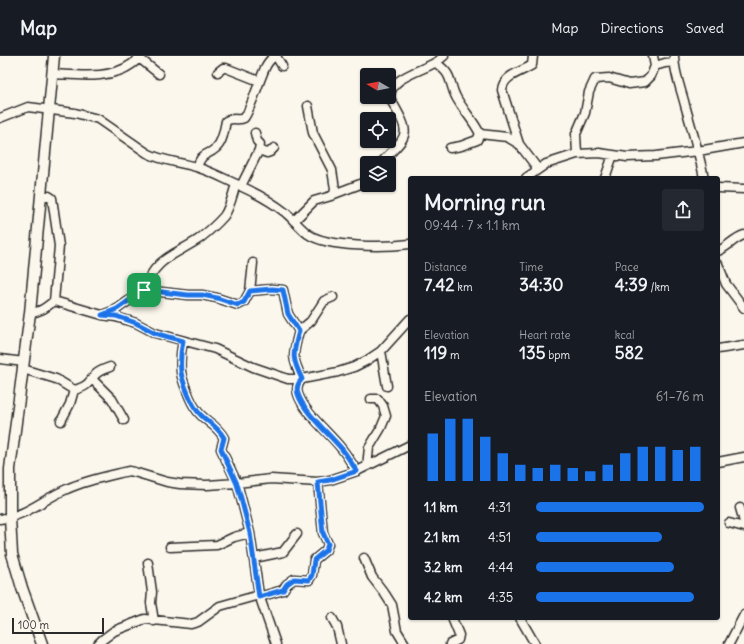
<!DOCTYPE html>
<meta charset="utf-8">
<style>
:root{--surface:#171b24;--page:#242831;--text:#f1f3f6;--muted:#9ea1a6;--line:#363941;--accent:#1a73e8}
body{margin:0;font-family:Delius,sans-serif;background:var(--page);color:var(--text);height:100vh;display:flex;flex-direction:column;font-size:15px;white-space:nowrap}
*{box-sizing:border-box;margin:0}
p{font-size:13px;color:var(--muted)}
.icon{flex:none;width:22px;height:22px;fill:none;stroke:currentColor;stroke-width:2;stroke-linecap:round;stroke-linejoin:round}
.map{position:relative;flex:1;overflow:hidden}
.side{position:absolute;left:408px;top:120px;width:312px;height:444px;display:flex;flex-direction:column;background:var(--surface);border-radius:4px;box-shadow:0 1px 3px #0004}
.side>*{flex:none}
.needle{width:26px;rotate:280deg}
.buttons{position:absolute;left:360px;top:12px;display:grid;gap:8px}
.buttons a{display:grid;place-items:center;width:36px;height:36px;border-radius:4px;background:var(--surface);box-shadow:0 1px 3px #0004;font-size:20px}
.scale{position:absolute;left:12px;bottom:10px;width:92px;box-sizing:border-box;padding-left:4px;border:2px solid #2b2b2b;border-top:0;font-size:11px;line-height:14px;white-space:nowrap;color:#2b2b2b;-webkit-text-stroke:3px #fbf7ec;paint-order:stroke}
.pin{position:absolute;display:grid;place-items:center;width:34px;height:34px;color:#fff;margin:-17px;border-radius:8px;box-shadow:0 2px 6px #0006}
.round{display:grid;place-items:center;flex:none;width:42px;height:42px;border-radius:4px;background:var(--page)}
.head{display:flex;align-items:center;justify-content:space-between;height:68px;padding:0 16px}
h1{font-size:22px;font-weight:700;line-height:30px}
.metrics{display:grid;grid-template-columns:repeat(3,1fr);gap:6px;height:68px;padding:4px 16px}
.metrics div{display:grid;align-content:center}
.metrics b{font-size:17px;font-weight:700}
.metrics small{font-size:11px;font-weight:400}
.metrics p{font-size:11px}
.chart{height:112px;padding:8px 16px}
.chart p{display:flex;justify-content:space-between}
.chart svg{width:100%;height:72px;margin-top:4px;stroke:var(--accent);stroke-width:6}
ul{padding:0 16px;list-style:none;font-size:13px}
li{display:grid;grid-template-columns:64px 48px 1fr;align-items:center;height:30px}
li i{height:10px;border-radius:5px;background:var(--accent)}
header{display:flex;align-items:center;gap:24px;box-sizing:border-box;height:56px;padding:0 20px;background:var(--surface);border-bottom:1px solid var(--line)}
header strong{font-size:19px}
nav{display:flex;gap:22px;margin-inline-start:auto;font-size:14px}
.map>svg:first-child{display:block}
</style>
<header>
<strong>Map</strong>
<nav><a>Map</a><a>Directions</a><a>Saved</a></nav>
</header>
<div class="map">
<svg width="744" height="588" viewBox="0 0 744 588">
<rect width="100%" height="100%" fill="#fbf7ec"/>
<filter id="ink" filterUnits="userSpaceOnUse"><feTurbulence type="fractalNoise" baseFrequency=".025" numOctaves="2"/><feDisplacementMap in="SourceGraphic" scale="8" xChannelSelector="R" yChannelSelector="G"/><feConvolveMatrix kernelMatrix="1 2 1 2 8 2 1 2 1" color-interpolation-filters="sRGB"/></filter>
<g filter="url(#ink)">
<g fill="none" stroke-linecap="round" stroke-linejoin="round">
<!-- minor casing -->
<g stroke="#2b2b2b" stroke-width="11">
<path id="minor" d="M276 0 282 10
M674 0C674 16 681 33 685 49 692 73 699 97 704 122
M139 2 159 18
M436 7C454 20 448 25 456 41 463 54 474 65 480 78L507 81 519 88 538 113
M655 10 665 7 674 6
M218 16 223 12H226L259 25
M53 18C78 19 110 24 132 8 135 6 138 3 141 0
M0 62 28 51 75 57 98 63 147 97C162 105 180 106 196 111 210 115 223 122 236 128 254 136 271 145 286 157 293 163 300 172 308 178 328 192 386 191 410 188
M519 88 502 34C503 19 522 16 532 9L533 0
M450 92 461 90 477 84 480 78
M259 94 267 97 270 96 274 92
M577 98 576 78 585 57 589 36 595 23 609 22 629 28 645 26 651 20 655 10 653 0
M381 107C409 77 412 81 391 44 385 22 423 15 436 6 439 5 441 2 444 0
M197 111C203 95 206 101 216 92 223 86 224 74 226 65 233 61 239 65 244 62 249 58 261 19 266 10 268 6 271 3 274 0
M526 122 546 108 577 98 599 97 627 101 656 100 698 95 744 87
M605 122 613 99
M241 130 259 94 260 88 257 85 255 77
M718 132 744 133
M334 138 363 127 367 123
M41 140H49L52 142 59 190 54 245 102 259 116 261 136 267 155 277 215 293 253 311 288 323H302L338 316 354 311 366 305 381 295 410 263
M294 165 314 145 331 140 334 138 335 133 332 114 313 77 308 50
M718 195C728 191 734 182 744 179
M718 208 726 228 744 252
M144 234C155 202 173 200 199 183 208 176 217 168 224 160 230 152 233 137 236 128
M250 235 253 207
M30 257C41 256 46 251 54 245
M102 259 117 253 144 234 188 239H202L217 242 238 249 244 246 250 235 272 233 283 234 288 258 299 275C293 299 291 300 302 323 298 327 296 332 298 338 303 355 329 377 341 392 347 399 351 407 357 415
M299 275 311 265 324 245 333 241
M183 285C181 294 180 306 181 316 182 324 191 347 196 353 203 365 216 367 224 382L221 393 237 427 242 446 250 477 259 539 276 588
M718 293 744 289
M381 295 387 330
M0 303 24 306
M23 313 56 323 74 334 70 348 61 365
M93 324 112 343 124 364
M74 334C86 331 88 328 95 319 98 315 105 313 110 311
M718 406 744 401
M367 410 369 392 381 372 386 360 383 350 378 343H371
M740 452 744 466
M0 463C27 460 43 443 67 433 86 424 108 420 129 415L134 416 167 426 180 428 207 429 237 427 271 423 318 426 330 424 357 415 410 389
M729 467 744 471
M170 491 217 489 234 481 250 477
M254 502 283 496 297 478
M364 502 372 521 385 538 392 549 397 575 405 588
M148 507 152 536 151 547 154 565
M259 541 283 534 287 528 294 523 309 524 312 519 314 504 326 494 328 488 323 477 318 426
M332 562 337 571 341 588
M520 562 535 588
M98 588 102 584 114 575 145 563 191 568 198 566 220 550 259 539
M450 588 458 584 459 579 452 562
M729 588 744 559"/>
</g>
<!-- major casing -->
<g stroke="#2b2b2b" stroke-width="13">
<path id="major" d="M42 588 22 532 12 498 10 462V413L30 257 54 0"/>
</g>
<!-- minor -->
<use href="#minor" stroke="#fbf7ec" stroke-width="8"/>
<!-- major -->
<use href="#major" stroke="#fbf7ec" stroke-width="10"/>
</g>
</g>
<g fill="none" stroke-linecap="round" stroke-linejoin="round" filter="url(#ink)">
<!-- route casing -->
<g stroke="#fff" stroke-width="8">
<path id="route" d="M272 233 283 234 288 258 299 275C293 299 291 300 302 323 298 327 296 332 298 338 303 355 329 378 341 392 347 399 351 407 357 415L330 424 318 426 323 477 328 488 326 494 314 504 312 519 309 524 294 523 287 528 283 534 259 541 250 477 242 446 237 428 221 393 224 382C216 367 203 365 196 353 191 347 182 324 181 316 180 306 181 294 183 285L155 277 136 267 116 260 102 259 117 253 144 234 188 239H202L217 242 238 249 244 246 250 235Z"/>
</g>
<!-- route -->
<use href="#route" stroke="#1a73e8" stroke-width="5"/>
</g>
</svg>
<div class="buttons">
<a><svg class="needle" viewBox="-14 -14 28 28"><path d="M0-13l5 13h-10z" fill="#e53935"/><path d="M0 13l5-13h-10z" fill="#9ea1a6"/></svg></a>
<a><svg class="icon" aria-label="locate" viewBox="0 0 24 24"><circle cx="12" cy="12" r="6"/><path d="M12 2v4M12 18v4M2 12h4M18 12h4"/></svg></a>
<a><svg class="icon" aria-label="layers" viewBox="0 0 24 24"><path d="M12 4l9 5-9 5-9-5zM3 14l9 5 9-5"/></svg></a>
</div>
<div class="scale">100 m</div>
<div class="pin" style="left:144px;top:234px;background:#1e9e55"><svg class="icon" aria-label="arrive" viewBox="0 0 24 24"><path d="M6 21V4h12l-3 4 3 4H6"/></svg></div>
<section class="side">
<div class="head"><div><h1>Morning run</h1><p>09:44 · 7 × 1.1 km</p></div><a class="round"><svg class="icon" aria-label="share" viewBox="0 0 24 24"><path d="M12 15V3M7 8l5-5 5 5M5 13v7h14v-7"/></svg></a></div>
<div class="metrics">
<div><p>Distance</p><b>7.42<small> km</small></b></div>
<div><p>Time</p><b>34:30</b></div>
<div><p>Pace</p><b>4:39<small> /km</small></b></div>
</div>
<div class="metrics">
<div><p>Elevation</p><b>119<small> m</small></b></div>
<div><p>Heart rate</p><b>135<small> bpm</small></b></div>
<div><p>kcal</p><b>582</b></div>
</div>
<div class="chart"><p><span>Elevation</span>61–76 m</p>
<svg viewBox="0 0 160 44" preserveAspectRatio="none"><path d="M5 44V15M15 44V6M25 44V6M35 44V17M45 44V27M55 44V34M65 44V36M75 44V34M85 44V36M95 44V38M105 44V34M115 44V27M125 44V23M135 44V23M145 44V25M155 44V23"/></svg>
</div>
<ul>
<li><b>1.1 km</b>4:31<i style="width:100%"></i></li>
<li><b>2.1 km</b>4:51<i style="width:75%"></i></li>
<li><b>3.2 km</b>4:44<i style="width:82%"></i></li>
<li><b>4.2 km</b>4:35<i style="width:94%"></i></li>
</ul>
</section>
</div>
